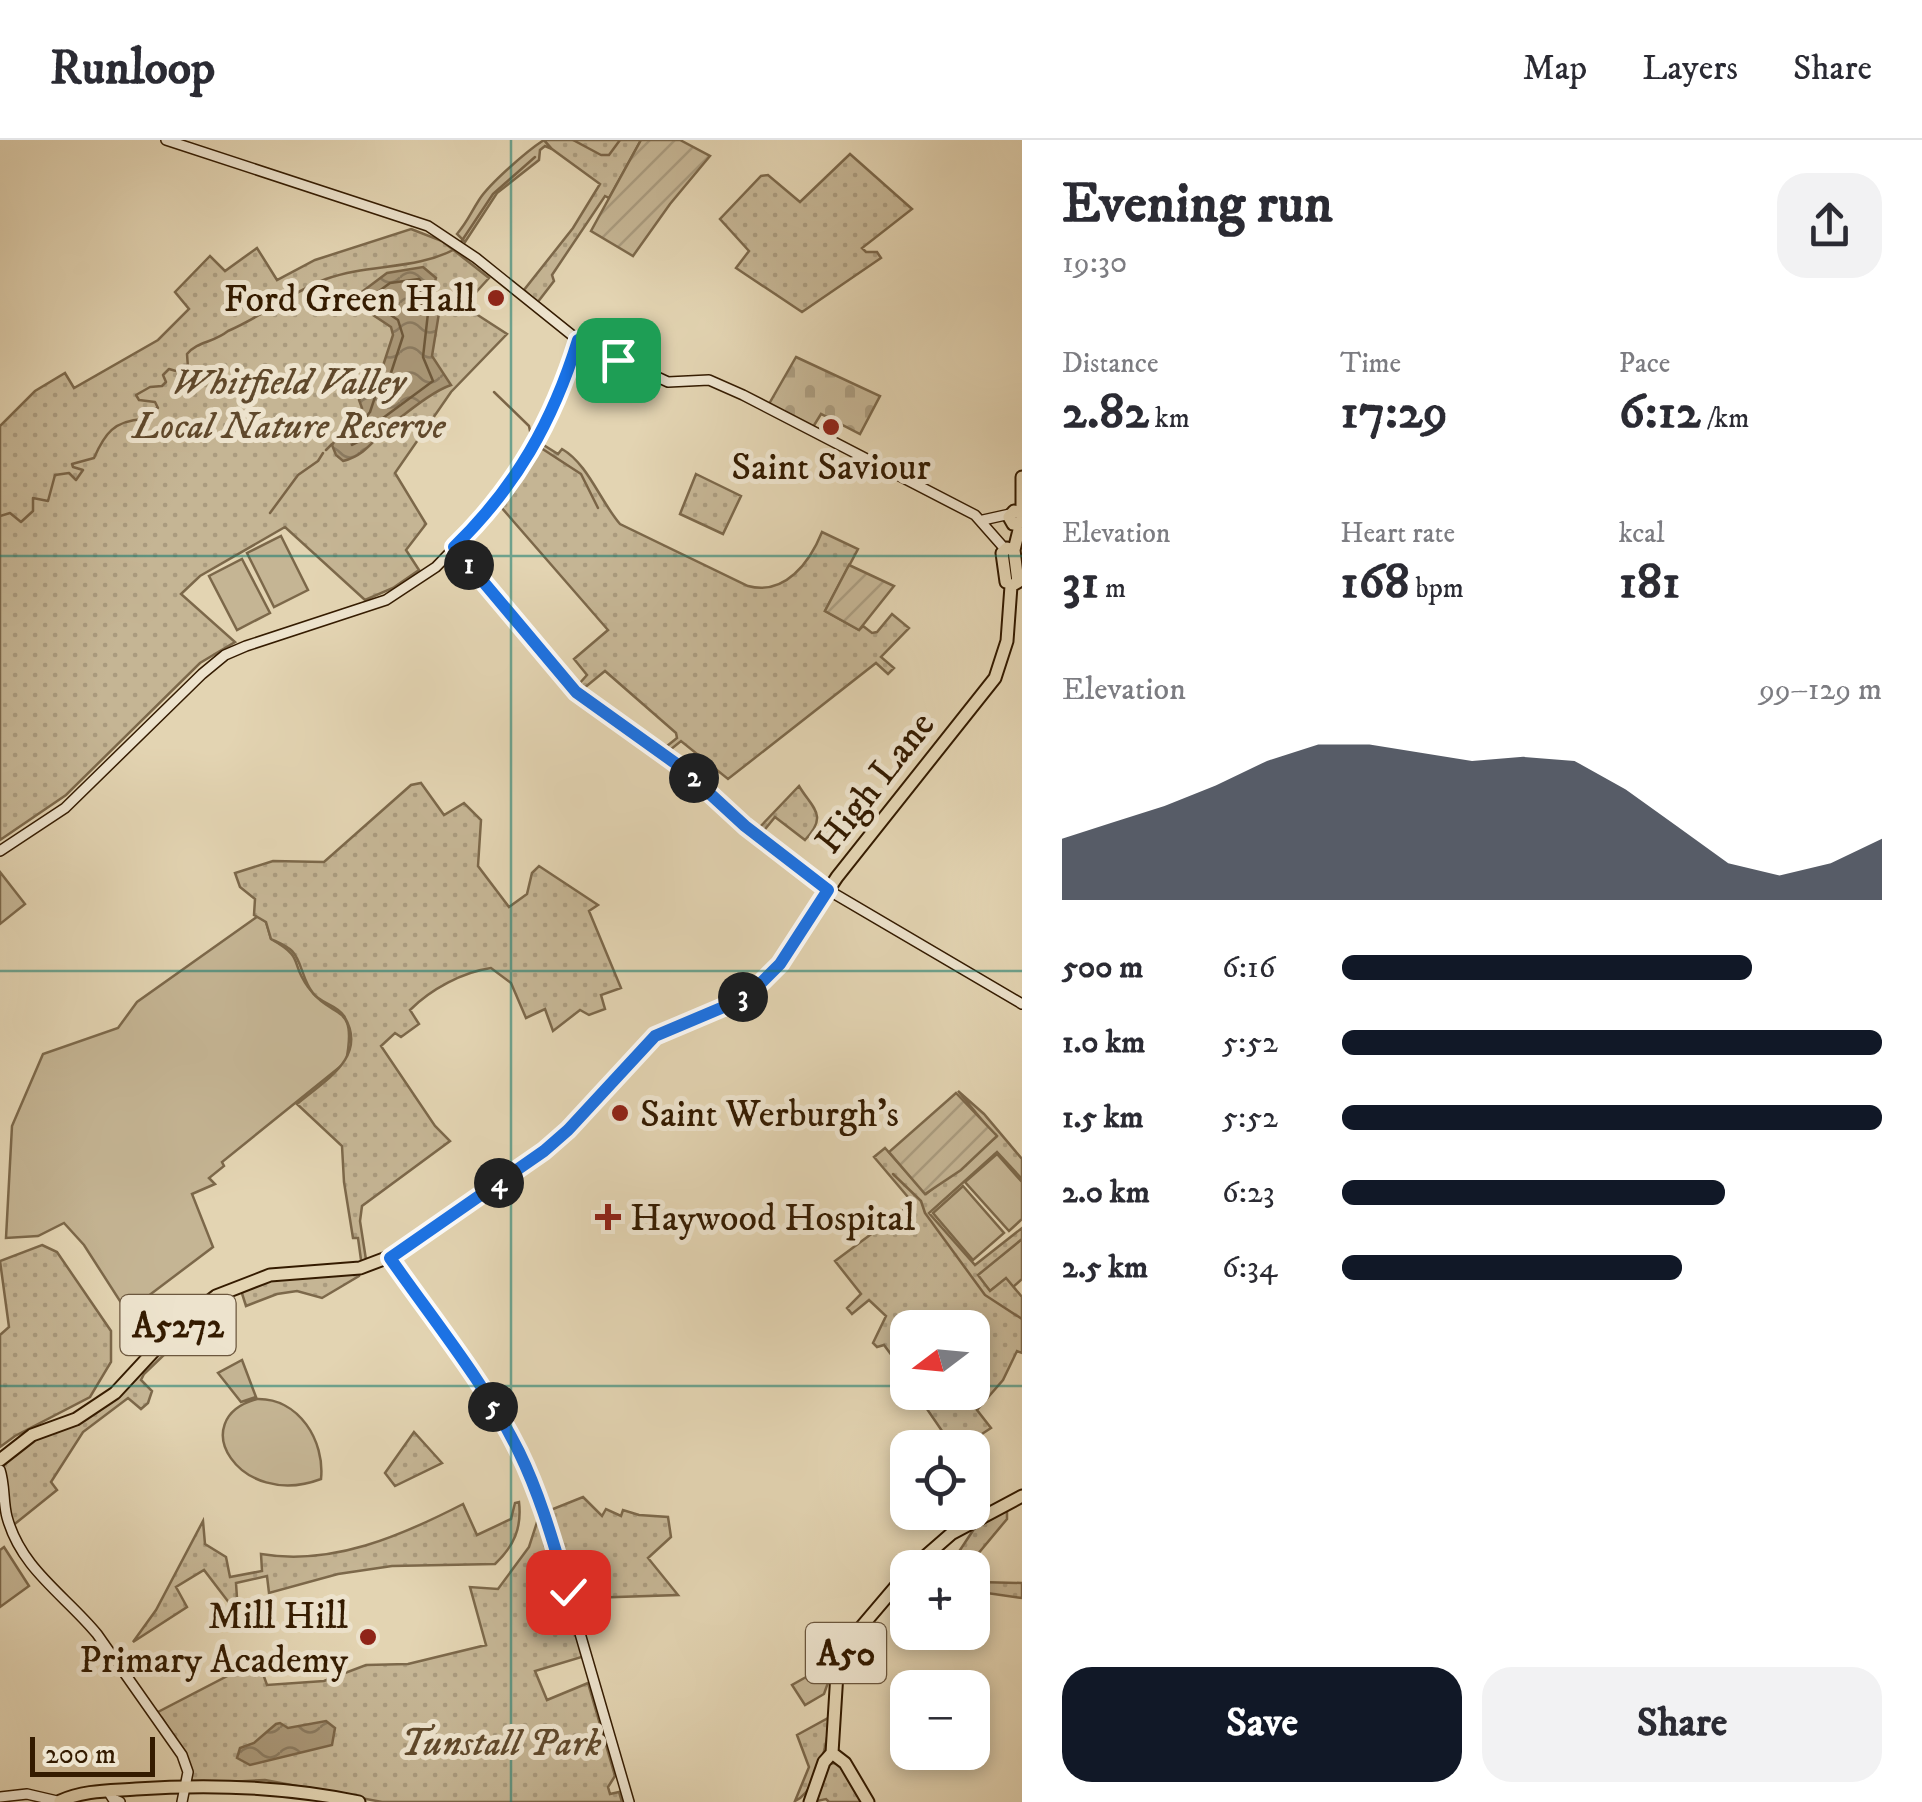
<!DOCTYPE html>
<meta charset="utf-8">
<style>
:root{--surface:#fff;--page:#f2f2f3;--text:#2b2b33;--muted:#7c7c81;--line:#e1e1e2;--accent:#111827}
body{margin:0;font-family:"IM FELL DW Pica",serif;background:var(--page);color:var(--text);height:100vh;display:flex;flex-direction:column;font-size:38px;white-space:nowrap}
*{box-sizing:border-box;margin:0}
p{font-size:32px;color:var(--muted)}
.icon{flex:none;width:55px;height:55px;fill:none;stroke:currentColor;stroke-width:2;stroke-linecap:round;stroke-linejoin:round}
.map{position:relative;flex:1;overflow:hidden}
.side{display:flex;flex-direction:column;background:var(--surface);width:900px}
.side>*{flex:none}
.needle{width:65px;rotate:254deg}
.controls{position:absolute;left:890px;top:1170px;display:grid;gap:20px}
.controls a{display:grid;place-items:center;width:100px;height:100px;border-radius:20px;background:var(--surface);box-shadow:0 5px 15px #0003;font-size:50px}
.scale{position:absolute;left:30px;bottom:25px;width:125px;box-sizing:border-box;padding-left:10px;border:5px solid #341b00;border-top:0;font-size:28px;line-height:35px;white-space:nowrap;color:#341b00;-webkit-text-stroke:8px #ede3cd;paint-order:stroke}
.pin{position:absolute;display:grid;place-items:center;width:85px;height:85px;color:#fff;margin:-42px;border-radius:20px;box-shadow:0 5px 15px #0006}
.km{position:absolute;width:50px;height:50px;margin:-25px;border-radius:50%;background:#222;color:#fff;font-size:28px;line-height:50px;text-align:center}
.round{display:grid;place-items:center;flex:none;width:105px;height:105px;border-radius:30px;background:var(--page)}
.overview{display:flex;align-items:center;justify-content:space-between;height:170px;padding:0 40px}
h1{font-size:55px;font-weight:800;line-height:75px}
.stats{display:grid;grid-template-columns:repeat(3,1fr);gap:15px;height:170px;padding:10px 40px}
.stats div{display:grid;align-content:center}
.stats b{font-size:50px;font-weight:800}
.stats small{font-size:28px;font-weight:400}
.stats p{font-size:28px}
.chart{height:280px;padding:20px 40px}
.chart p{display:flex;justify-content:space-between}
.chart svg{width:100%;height:180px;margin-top:10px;fill:var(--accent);opacity:.7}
.action{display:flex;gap:20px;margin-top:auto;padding:20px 40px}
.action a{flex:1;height:115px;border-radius:30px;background:var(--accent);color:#fff;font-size:40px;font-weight:800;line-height:115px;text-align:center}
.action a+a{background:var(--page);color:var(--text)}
ul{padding:0 40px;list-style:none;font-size:32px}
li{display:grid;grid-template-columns:160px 120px 1fr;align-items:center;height:75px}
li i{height:25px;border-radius:12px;background:var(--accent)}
header{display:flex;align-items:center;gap:60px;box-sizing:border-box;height:140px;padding:0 50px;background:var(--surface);border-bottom:2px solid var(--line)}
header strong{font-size:48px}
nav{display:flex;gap:55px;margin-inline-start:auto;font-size:35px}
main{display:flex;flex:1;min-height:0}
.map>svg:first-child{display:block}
</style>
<header>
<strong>Runloop</strong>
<nav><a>Map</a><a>Layers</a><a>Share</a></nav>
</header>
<main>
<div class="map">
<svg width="1022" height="1662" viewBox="0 0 1022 1662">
<defs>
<pattern id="forest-firs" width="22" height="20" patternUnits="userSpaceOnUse" patternTransform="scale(2.5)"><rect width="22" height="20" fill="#c5b594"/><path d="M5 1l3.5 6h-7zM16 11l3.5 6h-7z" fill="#aa9b7e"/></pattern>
<pattern id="cemetery-stones" width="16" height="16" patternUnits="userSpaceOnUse" patternTransform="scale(2.5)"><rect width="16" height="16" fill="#c5b594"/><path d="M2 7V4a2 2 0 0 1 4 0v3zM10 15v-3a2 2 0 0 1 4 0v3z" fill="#aa9b7e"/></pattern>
<pattern id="park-dots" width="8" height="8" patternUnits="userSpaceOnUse" patternTransform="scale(2.5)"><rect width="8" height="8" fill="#c5b594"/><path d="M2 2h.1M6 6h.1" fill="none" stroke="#aa9b7e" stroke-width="1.8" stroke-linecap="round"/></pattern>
<pattern id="garden-furrows" width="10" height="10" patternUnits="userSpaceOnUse" patternTransform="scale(2.5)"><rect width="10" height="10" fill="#c5b594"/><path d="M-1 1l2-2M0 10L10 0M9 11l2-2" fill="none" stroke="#aa9b7e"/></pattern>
<pattern id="water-waves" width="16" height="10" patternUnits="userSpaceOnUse" patternTransform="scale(2.5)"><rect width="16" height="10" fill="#a89575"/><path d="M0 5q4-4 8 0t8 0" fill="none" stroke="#8a795e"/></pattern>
</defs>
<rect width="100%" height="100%" fill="#e3d4b2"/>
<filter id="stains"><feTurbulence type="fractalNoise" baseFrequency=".002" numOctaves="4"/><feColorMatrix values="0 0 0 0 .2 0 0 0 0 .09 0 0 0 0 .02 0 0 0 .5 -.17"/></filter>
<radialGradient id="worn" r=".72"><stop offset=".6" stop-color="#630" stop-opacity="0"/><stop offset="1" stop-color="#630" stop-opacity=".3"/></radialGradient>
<!-- grass -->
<path fill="#c5b594" stroke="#7c684a" stroke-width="2.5" d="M281 396 308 450 274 467 247 413Z
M242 419 270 473 237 490 209 436Z
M0 732 25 764 0 784Z
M258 776 266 782 271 799C306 819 289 821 308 847 333 882 358 860 346 922L222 1022 224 1026 209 1038 215 1044 192 1054 213 1107 127 1172 84 1105 64 1083 38 1096 6 1098 12 986 43 914 118 888 137 862Z
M997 1014 1022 1042V1079L1009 1091 965 1042Z
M963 1046 1004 1093 973 1120 933 1073Z
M1022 1099V1139L1013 1147 1006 1139 990 1151 977 1135Z
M242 1220 256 1257 241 1262 218 1233Z
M257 1259C299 1258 325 1301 321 1339 239 1370 184 1279 257 1259Z
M4 1407 29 1446 0 1467V1410Z
M815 1532 830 1537 824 1554 805 1565 792 1545Z"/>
<!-- forest -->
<path fill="url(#forest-firs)" stroke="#7c684a" stroke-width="2.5" d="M544 0 552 9 545 6 540 10 539 20 497 53 465 102 457 94C468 81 470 74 479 60 489 44 528 10 544 0Z"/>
<!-- cemetery -->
<path fill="url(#cemetery-stones)" stroke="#7c684a" stroke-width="2.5" d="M796 217 880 256 860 294 821 274 813 287 769 264Z"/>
<!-- park -->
<path fill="url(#park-dots)" stroke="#7c684a" stroke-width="2.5" d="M544 0H641L609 58 605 56 552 135 554 141 537 163 524 150 573 88 600 44 552 9Z
M850 14 912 69 862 108 866 112H877L881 118 802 172 736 128 749 111 720 79 761 36 768 35 800 62Z
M411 89 442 101 489 138 469 160 473 172 507 194 451 252 395 333 426 384 406 410 419 430 393 448 365 460 285 387 200 436 181 454 235 502 200 523 66 655 0 700V286L35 251 65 233 74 248 158 200 189 169 175 152 210 116 225 131 257 108 277 140 315 120Z
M542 304 558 314 562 309C588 324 600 361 620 384L748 446C785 456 810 422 822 392L858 409 825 471 859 490 863 486 872 493 877 492 892 474 909 488 881 517 894 528 888 534 876 523 728 639 681 601 670 610 667 606 677 598 676 593 605 531 583 549 579 544 587 535 574 519 608 490 494 359Z
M696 334 741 356 723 394 680 374Z
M421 643 444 675 464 663 481 680 478 726 509 767 527 754 532 733 539 726 598 765 589 771 621 848 601 855 605 869 589 875 580 870 553 891 545 869 526 878 511 843 491 828C463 832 431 849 410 870L419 884 401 897 395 893 381 906 435 986 450 1001 362 1066 360 1081 367 1126 362 1127 358 1098H353L344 1042 342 1006 297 964C324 941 369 917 344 876 336 864 321 864 313 853 302 840 302 821 292 811 287 806 277 802 271 799L266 782 254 775 255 759 240 747 235 733 273 721 324 722 411 645Z
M799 646C812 668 829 675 805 700L775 677 762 693 758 689Z
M958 951 984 974 1022 1019V1039L997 1012 929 1073 975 1125 1022 1088V1099L978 1135 990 1151 1006 1138 1022 1157V1213L1017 1211 1003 1240 977 1270 991 1288 962 1307H953L916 1253 972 1252V1188H908L907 1236 884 1205 877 1207 873 1203 886 1176 869 1160 852 1174 847 1168 861 1154 835 1121 913 1063 874 1017 885 1008 926 1054 996 997Z
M42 1105 57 1112 111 1191V1222L90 1257 15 1296 0 1307V1195L9 1187 0 1121Z
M360 1128 359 1136 322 1158 297 1151 277 1154 246 1166 239 1144Z
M184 1187 188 1192 144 1234 141 1240 152 1251 148 1263 141 1269 128 1258 83 1292 51 1342 57 1350 11 1387 0 1320 20 1302 80 1277Z
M414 1292 442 1323 395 1346 385 1333Z
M583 1357 602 1376 606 1369 621 1376 623 1370 639 1375 668 1377 671 1397 648 1418 678 1455 586 1458 575 1464 548 1371Z
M519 1362C522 1388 514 1406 495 1424L392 1426 338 1434 269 1453 267 1436 236 1443 237 1458 230 1464 204 1430 176 1447 187 1467 133 1502 156 1470 203 1381 205 1404 226 1417 230 1437 262 1431 261 1414C332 1426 401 1396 463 1364L477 1395 511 1379 515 1363Z
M1007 1370V1379L967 1427 948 1428 974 1389Z
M539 1376 585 1516 535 1531 547 1560 588 1543 615 1636 608 1647 610 1654 619 1652 622 1662H382L265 1640 190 1644 184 1613 162 1578 158 1579 155 1575 158 1572 258 1520 267 1545 324 1541 366 1525 408 1524 486 1505 470 1447 498 1449 529 1407Z
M972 1436 978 1442 1022 1443V1458L987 1453 973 1456Z
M830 1577C828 1599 818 1651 795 1661L809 1627 797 1595Z
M835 1623 842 1626 863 1662H829L826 1659 812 1662 829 1624Z"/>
<!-- garden -->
<path fill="url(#garden-furrows)" stroke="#7c684a" stroke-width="2.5" d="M641 0H680L710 16 670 64 633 116 591 91Z
M849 425 894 446 859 490 825 471Z
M956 953 997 996 961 1030 925 1054 889 1012Z"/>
<!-- water -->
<path fill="url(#water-waves)" stroke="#7a6446" stroke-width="2.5" d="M423 127 436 138 430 158 439 173 432 216 451 245C431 252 407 273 389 286 373 300 366 315 343 321L336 315 332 305 353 275 362 268 359 260 370 244 380 235 393 195 391 187 361 167 359 154 387 133Z
M326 1581 335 1588 332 1605 250 1625 237 1618 240 1608 254 1603 276 1584 280 1583 288 1588Z"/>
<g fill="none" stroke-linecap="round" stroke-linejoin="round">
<!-- shore -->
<path stroke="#6e583a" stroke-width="2.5" d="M419 139 422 143 420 161 428 173 423 217 433 241 383 278 364 299 352 305 350 298 370 272 377 251 389 239 403 196 398 180 373 163 371 157 390 143Z"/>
<!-- stream -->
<path stroke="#7a6446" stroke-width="2.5" d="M573 0 601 15H609L620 0
M461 102 493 54 535 17
M494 252 529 286 532 301
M538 306 581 334 598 368
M326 310 332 304
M270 373 298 335 318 321 323 313
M0 376 10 373 21 382 33 371V358L48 361 55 335 69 333 76 340 83 330 73 327 72 324 94 318C105 293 114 281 143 279V269L158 268 155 262 139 260 136 255 150 247 162 246 166 242 163 235 169 229 176 231 188 228 187 214C198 201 213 203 228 191 262 177 291 152 326 139 370 123 415 131 457 108
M893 1034 921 1061 925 1073 985 1155 1022 1179"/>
<!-- secondary casing -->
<g stroke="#341b00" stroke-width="12">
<path id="secondary" d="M166 0 428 86 476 118 578 200 668 242 709 240 743 255 975 375 1005 409
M983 380 1010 374
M454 407 541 515 584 559 682 628 745 686 828 750 1022 864
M0 711 65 668 202 534 225 515 246 506 386 460 436 427 463 399 535 306 556 265 578 200
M390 1117 502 1281 529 1333 568 1452 629 1662
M0 1330C5 1345 3 1362 7 1377 21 1429 65 1455 97 1494L182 1615 188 1632 182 1662
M108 1651 113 1659 120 1662
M0 1657 27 1654 57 1661"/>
</g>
<!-- primary casing -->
<g stroke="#341b00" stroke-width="15">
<path id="primary" d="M1022 337V377
M1019 383 1013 384 1009 377 1014 371 1020 373
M1006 442 1002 413 1007 408 1014 410
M1011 446 1018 442 1014 410 1022 378
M0 1320 32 1295 76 1279 115 1253 178 1185 216 1156 270 1135 360 1128 397 1114 544 1011 583 976 655 896 733 863 762 843 780 823 837 737 995 538 1007 501 1011 446
M912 1428 951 1394 1022 1356
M832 1613 845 1623 868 1662
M60 1661C85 1650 109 1651 136 1649 211 1644 284 1646 359 1662
M810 1662 824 1622 832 1613 837 1533 857 1492 908 1432"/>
</g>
<!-- secondary -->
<use href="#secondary" stroke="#ede3cd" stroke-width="9"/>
<!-- primary -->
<use href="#primary" stroke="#e3d4b2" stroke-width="11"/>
</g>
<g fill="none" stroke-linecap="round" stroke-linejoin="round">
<!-- route casing -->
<g stroke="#fff" stroke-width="20">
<path id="route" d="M568 1452C554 1405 541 1357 519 1312 485 1243 434 1181 390 1118L544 1011 568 990 655 896 733 863 762 842 780 824 828 750 745 686 682 628 576 552 454 407C516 347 553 281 578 200L618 220"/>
</g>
<!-- route -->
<use href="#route" stroke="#1a73e8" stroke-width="12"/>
</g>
<!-- grid -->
<path fill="none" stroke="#0f766e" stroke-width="2.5" stroke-opacity="0.55" d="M511 0V1662M0 416H1022M0 831H1022M0 1246H908M972 1246H1022"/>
<!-- markers -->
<g fill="#8f2418" stroke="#ede3cd" stroke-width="4">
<circle cx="496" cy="158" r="10"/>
<circle cx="831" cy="287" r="10"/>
<circle cx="620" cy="973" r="10"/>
<path d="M603 1062h10v10h10v10h-10v10h-10v-10h-10v-10h10z"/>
<circle cx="368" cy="1497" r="10"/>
</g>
<g text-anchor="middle" stroke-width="10" stroke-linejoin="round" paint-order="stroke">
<!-- shield labels -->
<g fill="#ede3cd" stroke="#6c573e" stroke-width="2.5">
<rect x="120.5" y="1155" width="115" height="60" rx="8"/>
<rect x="806" y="1483" width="80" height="60" rx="8"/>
</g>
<g font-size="35" font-weight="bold" fill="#341b00">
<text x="178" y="1197">A5272</text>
<text x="846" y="1525">A50</text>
</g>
<!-- poi labels -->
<g font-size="38" fill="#341b00" stroke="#ede3cd" text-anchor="end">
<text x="476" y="171">Ford Green Hall</text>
<text x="831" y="339" text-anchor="middle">Saint Saviour</text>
<text x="640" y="986" text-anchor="start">Saint Werburgh's</text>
<text x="630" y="1090" text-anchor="start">Haywood Hospital</text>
<text x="348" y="1488">Mill Hill<tspan x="348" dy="44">Primary Academy</tspan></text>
</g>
<!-- park labels -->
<g font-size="38" font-style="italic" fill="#60492c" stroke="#ede3cd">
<text x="289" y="254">Whitfield Valley<tspan x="289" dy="44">Local Nature Reserve</tspan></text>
<text x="501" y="1615">Tunstall Park</text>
</g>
<!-- street labels -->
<g font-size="38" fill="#341b00" stroke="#ede3cd">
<text transform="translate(874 642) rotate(-52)" y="13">High Lane</text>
</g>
</g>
<rect width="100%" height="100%" filter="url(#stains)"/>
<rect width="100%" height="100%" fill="url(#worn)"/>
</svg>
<div class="controls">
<a><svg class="needle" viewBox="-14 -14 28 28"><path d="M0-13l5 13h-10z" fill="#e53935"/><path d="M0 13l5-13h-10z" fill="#7c7c81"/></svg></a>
<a><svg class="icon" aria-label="locate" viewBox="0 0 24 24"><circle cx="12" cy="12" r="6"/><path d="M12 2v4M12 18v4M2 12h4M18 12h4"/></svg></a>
<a>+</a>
<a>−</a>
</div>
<div class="scale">200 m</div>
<div class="pin" style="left:618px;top:220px;background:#1e9e55"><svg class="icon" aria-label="arrive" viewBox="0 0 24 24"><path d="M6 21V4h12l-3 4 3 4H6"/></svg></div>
<div class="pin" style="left:568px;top:1452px;background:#d93025"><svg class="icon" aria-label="check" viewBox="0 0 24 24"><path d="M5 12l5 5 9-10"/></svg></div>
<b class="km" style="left:469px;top:425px">1</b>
<b class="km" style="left:694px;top:638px">2</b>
<b class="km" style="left:743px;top:857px">3</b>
<b class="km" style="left:499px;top:1043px">4</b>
<b class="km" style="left:493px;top:1267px">5</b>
</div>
<section class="side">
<div class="overview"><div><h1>Evening run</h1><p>19:30</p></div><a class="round"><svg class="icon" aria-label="share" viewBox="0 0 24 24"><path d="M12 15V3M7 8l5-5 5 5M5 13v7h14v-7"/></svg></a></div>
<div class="stats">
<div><p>Distance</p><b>2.82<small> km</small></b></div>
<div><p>Time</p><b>17:29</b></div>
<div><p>Pace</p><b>6:12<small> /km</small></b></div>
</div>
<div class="stats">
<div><p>Elevation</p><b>31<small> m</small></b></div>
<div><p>Heart rate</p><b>168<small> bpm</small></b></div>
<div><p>kcal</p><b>181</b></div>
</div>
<div class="chart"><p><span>Elevation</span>99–129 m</p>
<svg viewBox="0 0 160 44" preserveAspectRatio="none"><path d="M0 44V29L10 25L20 21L30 16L40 10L50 6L60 6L70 8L80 10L90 9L100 10L110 17L120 26L130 35L140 38L150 35L160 29V44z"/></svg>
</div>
<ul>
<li><b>500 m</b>6:16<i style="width:76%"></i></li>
<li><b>1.0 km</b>5:52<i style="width:100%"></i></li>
<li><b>1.5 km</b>5:52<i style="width:100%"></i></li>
<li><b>2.0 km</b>6:23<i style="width:71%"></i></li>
<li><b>2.5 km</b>6:34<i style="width:63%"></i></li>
</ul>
<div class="action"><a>Save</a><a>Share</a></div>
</section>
</main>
